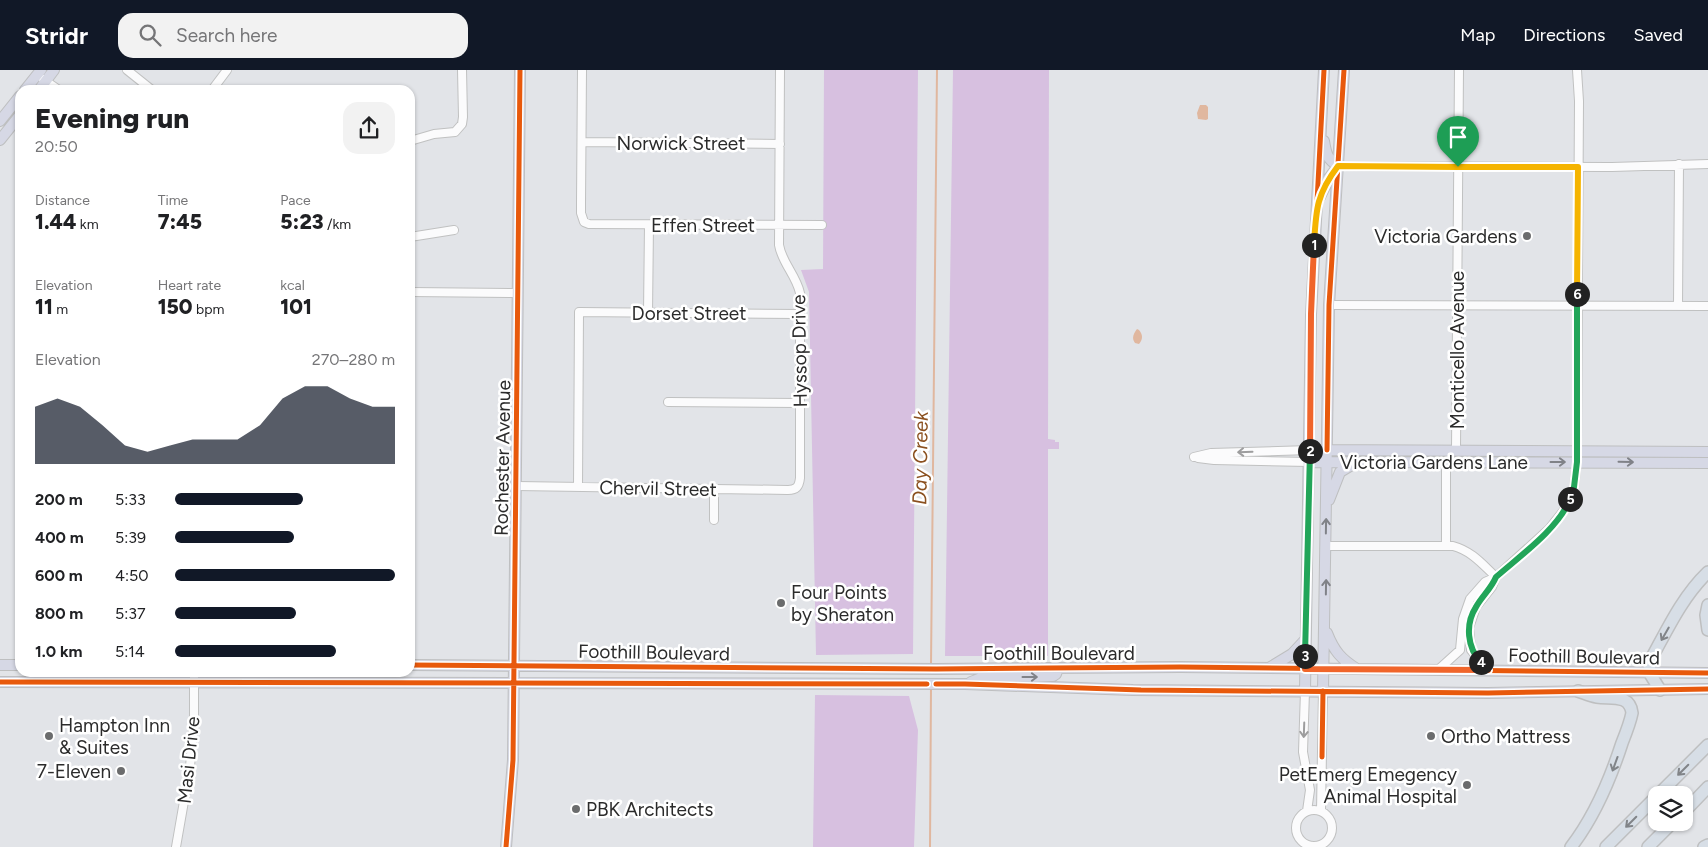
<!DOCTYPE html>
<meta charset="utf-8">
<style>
:root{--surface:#fff;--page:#f2f2f2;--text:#202124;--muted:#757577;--accent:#111827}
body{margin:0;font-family:Figtree,sans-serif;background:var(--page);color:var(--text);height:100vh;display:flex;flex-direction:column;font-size:19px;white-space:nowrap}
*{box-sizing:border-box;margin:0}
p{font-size:16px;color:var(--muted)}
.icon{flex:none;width:28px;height:28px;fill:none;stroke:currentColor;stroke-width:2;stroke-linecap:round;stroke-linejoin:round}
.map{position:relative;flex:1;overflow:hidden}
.details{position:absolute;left:15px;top:15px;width:400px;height:592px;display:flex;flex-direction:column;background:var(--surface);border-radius:15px;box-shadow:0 1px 4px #0004}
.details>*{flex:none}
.controls{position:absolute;left:1648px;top:716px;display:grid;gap:10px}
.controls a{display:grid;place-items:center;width:45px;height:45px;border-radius:10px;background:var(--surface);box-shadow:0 1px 4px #0004;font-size:25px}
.pin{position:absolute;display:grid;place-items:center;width:42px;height:42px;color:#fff;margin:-51px -21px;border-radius:50% 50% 50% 0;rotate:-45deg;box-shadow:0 0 5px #0007}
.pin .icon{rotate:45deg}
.km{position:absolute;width:25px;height:25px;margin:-12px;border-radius:50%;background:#222;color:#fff;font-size:14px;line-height:25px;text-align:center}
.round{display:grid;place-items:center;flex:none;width:52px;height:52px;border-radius:15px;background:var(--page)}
.summary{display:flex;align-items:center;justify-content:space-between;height:85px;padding:0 20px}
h1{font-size:28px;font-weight:800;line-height:38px}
.figures{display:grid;grid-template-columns:repeat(3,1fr);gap:8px;height:85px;padding:5px 20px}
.figures div{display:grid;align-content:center}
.figures b{font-size:21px;font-weight:800}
.figures small{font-size:14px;font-weight:400}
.figures p{font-size:14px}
.chart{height:140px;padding:10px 20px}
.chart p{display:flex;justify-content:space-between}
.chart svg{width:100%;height:90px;margin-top:5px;fill:var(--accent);opacity:.7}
ul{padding:0 20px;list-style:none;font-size:16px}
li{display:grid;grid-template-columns:80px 60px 1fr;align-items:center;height:38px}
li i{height:12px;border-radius:6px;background:var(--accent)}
header{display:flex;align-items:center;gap:30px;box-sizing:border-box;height:70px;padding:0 25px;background:var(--accent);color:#fff}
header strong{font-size:24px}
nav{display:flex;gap:28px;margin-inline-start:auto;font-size:18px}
.search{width:350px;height:45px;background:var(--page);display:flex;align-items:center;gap:12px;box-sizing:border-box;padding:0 18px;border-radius:15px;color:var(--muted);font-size:19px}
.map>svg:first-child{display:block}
</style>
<header>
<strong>Stridr</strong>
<div class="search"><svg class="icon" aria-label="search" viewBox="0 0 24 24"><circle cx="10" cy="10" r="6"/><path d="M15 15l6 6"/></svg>Search here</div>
<nav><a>Map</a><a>Directions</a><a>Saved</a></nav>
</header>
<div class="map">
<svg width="1708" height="777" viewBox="0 0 1708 777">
<rect width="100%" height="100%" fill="#e2e4e8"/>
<!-- green -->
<path fill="#d7c0e0" d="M824 0H918L913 584 816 585 809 222 801 200 823 199Z
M953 0H1049L1048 369 1055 370V372H1059V379H1048V586H945Z
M815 625 909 626 918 660 914 777H813Z"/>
<!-- water -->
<path fill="#e0b79f" d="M1200 35H1206L1208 37V49L1206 50 1198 49 1197 43Z
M1137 259 1139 260C1143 265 1143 269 1139 274L1135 273C1131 268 1134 263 1137 259Z"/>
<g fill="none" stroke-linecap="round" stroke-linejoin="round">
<!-- stream -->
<path stroke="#e0b79f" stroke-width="2" d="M931 595 937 0
M930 777 931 617"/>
<!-- minor casing -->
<g stroke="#c0c1c1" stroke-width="10">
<path id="minor" d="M127 0 152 20
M582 0 581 133V143L584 152 589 154 822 155
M43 9 59 20
M212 20 227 0
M410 71 434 64 455 62 462 54 463 47 462 0
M582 72 780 74
M1339 96 1612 97 1708 94
M410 167 454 160
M410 222 518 223
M1329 235 1708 236
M1678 236 1679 94
M648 243 649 155
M668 332 800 333
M1456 380 1459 0
M1194 387 1211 383 1310 380
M1198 388 1214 390 1309 392
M1446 392V475
M517 416 788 420C796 420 799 417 800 408V223C796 205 782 193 779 175L780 0
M578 417 579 242 800 244
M714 450V419
M1326 476H1453C1472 481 1483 495 1496 507
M1439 599 1460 580 1463 549 1470 529 1485 512 1496 507 1549 459 1568 435 1574 417 1577 392V372L1579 31 1577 0
M1488 600 1471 580 1469 558 1476 537 1492 517 1496 507
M1305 621 1303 682 1310 720 1307 741
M1296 758a18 18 0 1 1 36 0a18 18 0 1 1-36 0Z
M1321 741 1323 621
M176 777 190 697 194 647V602"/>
</g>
<!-- major casing -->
<g stroke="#bebfc0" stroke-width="12">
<path id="major" d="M25 20 41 0
M39 20 54 0
M0 51 20 26
M0 70 20 45
M1324 71C1326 83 1327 90 1339 96
M1320 127 1329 108 1338 96
M1310 380 1708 382
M1309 392 1708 393
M1329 430 1340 402 1355 393
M1327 563C1334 581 1341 589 1357 599
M0 595H20
M410 595 936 599 1180 597 1708 603
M1269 598 1292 584 1305 570
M0 612 965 614 1133 620 1488 623 1708 619
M971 612 984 607 1053 606 1056 604 1058 598
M1305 621 1311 245 1324 0
M1323 621 1329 235 1344 0
M506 777 513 690 520 0"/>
</g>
<!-- highway casing -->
<g stroke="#bebfc0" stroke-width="14">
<path id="highway" d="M1708 535 1706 545 1708 560
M1660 620 1649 602 1650 591C1667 560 1682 527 1708 502
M1658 725 1708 675
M1684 742 1708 717
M1571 777C1595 746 1610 710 1622 673 1626 663 1630 653 1632 643 1630 624 1611 629 1597 627 1591 626 1584 623 1578 621
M1606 777 1656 727
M1648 777 1673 752
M1704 777 1708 775"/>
</g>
<!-- minor -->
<use href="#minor" stroke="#fbfbfc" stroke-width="8"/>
<!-- major -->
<use href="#major" stroke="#d6d8e5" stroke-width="10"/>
<!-- highway -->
<use href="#highway" stroke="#d7dee6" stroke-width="11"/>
<!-- cycleway casing -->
<g stroke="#fff" stroke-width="8">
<path id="cycleway" d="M1327 380 1329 235 1344 0
M1307 490 1311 245 1324 0
M410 595 936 599 1180 597 1708 603
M0 612 927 614
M936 614H965L1141 620 1488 623 1708 619
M1322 687 1323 621
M506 777 513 690 520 0"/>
</g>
<!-- cycleway -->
<use href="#cycleway" stroke="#e8590c" stroke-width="5"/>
</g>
<!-- one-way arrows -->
<defs><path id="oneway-shaft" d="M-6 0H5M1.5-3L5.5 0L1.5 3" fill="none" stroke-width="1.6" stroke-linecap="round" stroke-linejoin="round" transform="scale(1.25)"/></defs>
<g stroke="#9d9d9e">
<use href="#oneway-shaft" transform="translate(1245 382) rotate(178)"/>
<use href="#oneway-shaft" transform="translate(1304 660) rotate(92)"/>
</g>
<g stroke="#808288">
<use href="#oneway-shaft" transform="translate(1558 392)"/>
<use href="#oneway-shaft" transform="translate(1626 392) rotate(1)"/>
<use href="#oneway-shaft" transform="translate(1326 456) rotate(-89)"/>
<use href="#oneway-shaft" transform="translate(1326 517) rotate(-89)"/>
<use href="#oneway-shaft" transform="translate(1030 607)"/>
</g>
<g stroke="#818488">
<use href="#oneway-shaft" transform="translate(1665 564) rotate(120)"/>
<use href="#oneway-shaft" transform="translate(1615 694) rotate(110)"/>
<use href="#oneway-shaft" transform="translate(1683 700) rotate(135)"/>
<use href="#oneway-shaft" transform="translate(1631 752) rotate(135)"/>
</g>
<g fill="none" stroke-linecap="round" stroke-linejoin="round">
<!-- split-1 casing -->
<g stroke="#fff" stroke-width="10">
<path id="split-1" d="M1314 175C1316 140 1316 125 1338 96L1458 97"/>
</g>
<!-- split-2 casing -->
<g stroke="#fff" stroke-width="10">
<path id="split-2" d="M1310 381 1311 244 1314 175"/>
</g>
<!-- split-3 casing -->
<g stroke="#fff" stroke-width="10">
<path id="split-3" d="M1305 586 1310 381"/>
</g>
<!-- split-4 casing -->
<g stroke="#fff" stroke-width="10">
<path id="split-4" d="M1305 586V599L1488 600 1481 592"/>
</g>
<!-- split-5 casing -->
<g stroke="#fff" stroke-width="10">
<path id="split-5" d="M1481 592C1467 578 1465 554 1476 537 1482 526 1491 519 1496 507 1520 486 1559 458 1570 429"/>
</g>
<!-- split-6 casing -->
<g stroke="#fff" stroke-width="10">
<path id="split-6" d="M1570 429 1574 417 1577 392V224"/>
</g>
<!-- split-7 casing -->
<g stroke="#fff" stroke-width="10">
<path id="split-7" d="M1458 97H1578L1577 224"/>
</g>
<!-- split-1 -->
<use href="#split-1" stroke="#f5b400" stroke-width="6"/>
<!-- split-2 -->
<use href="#split-2" stroke="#f0652b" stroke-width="6"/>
<!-- split-3 -->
<use href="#split-3" stroke="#22a559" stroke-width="6"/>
<!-- split-4 -->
<use href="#split-4" stroke="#f0652b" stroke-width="6"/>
<!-- split-5 -->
<use href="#split-5" stroke="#22a559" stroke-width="6"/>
<!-- split-6 -->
<use href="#split-6" stroke="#22a559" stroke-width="6"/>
<!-- split-7 -->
<use href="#split-7" stroke="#f5b400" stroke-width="6"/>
</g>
<!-- markers -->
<g fill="#6b6c6d" stroke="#fff" stroke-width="2">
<circle cx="1527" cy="166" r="5"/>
<circle cx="781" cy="533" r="5"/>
<circle cx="49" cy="666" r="5"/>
<circle cx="1431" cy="666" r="5"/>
<circle cx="121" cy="701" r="5"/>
<circle cx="1467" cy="715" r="5"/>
<circle cx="576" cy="739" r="5"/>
</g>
<g text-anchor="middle" stroke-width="5" stroke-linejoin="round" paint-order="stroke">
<!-- street labels -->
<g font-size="19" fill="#2b2b2b" stroke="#fff">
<text x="681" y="80">Norwick Street</text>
<text x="703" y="162">Effen Street</text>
<text x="689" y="250">Dorset Street</text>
<text transform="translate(1457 280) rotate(-90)" y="7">Monticello Avenue</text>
<text transform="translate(799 281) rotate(-91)" y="7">Hyssop Drive</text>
<text transform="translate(502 388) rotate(-89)" y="7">Rochester Avenue</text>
<text x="1434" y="399">Victoria Gardens Lane</text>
<text transform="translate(658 418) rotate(1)" y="7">Chervil Street</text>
<text transform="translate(654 582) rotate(1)" y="7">Foothill Boulevard</text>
<text x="1059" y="590">Foothill Boulevard</text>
<text transform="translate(1584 586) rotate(1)" y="7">Foothill Boulevard</text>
<text transform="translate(188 690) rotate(-84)" y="7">Masi Drive</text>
</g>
<!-- poi labels -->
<g font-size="19" fill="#2b2b2b" stroke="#fff" text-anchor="start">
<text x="1517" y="173" text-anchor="end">Victoria Gardens</text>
<text x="791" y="529">Four Points<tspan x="791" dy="22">by Sheraton</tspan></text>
<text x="59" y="662">Hampton Inn<tspan x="59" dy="22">&amp; Suites</tspan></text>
<text x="1441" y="673">Ortho Mattress</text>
<text x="111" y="708" text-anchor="end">7-Eleven</text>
<text x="1457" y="711" text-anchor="end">PetEmerg Emegency<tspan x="1457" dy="22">Animal Hospital</tspan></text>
<text x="586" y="746">PBK Architects</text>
</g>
<!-- water labels -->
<g font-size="20" font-style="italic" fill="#8b501f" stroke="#fff">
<text transform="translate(920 388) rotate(-89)" y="7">Day Creek</text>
</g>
</g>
</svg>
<div class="controls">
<a><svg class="icon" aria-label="layers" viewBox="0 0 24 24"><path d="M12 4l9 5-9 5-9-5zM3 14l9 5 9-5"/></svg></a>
</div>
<div class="pin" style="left:1458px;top:97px;background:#1e9e55"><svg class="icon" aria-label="arrive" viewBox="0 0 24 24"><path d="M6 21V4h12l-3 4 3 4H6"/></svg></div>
<b class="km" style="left:1314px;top:175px">1</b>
<b class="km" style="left:1310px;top:381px">2</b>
<b class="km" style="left:1305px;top:586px">3</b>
<b class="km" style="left:1481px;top:592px">4</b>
<b class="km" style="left:1570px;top:429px">5</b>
<b class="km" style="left:1577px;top:224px">6</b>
<section class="details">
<div class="summary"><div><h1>Evening run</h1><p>20:50</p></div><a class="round"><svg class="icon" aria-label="share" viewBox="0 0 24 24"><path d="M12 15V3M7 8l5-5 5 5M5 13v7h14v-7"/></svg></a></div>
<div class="figures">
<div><p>Distance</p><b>1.44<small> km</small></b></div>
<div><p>Time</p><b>7:45</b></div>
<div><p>Pace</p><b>5:23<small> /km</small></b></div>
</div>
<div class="figures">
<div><p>Elevation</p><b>11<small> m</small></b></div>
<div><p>Heart rate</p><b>150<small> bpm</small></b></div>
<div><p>kcal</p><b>101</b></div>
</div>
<div class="chart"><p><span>Elevation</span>270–280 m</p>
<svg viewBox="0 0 160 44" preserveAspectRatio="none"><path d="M0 44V16L10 12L20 16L30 25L40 35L50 38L60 35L70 32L80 32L90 32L100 25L110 12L120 6L130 6L140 12L150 16L160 16V44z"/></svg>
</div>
<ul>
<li><b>200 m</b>5:33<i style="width:58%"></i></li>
<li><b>400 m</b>5:39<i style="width:54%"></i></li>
<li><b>600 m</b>4:50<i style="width:100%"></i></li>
<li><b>800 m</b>5:37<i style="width:55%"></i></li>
<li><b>1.0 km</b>5:14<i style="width:73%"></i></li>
</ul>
</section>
</div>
